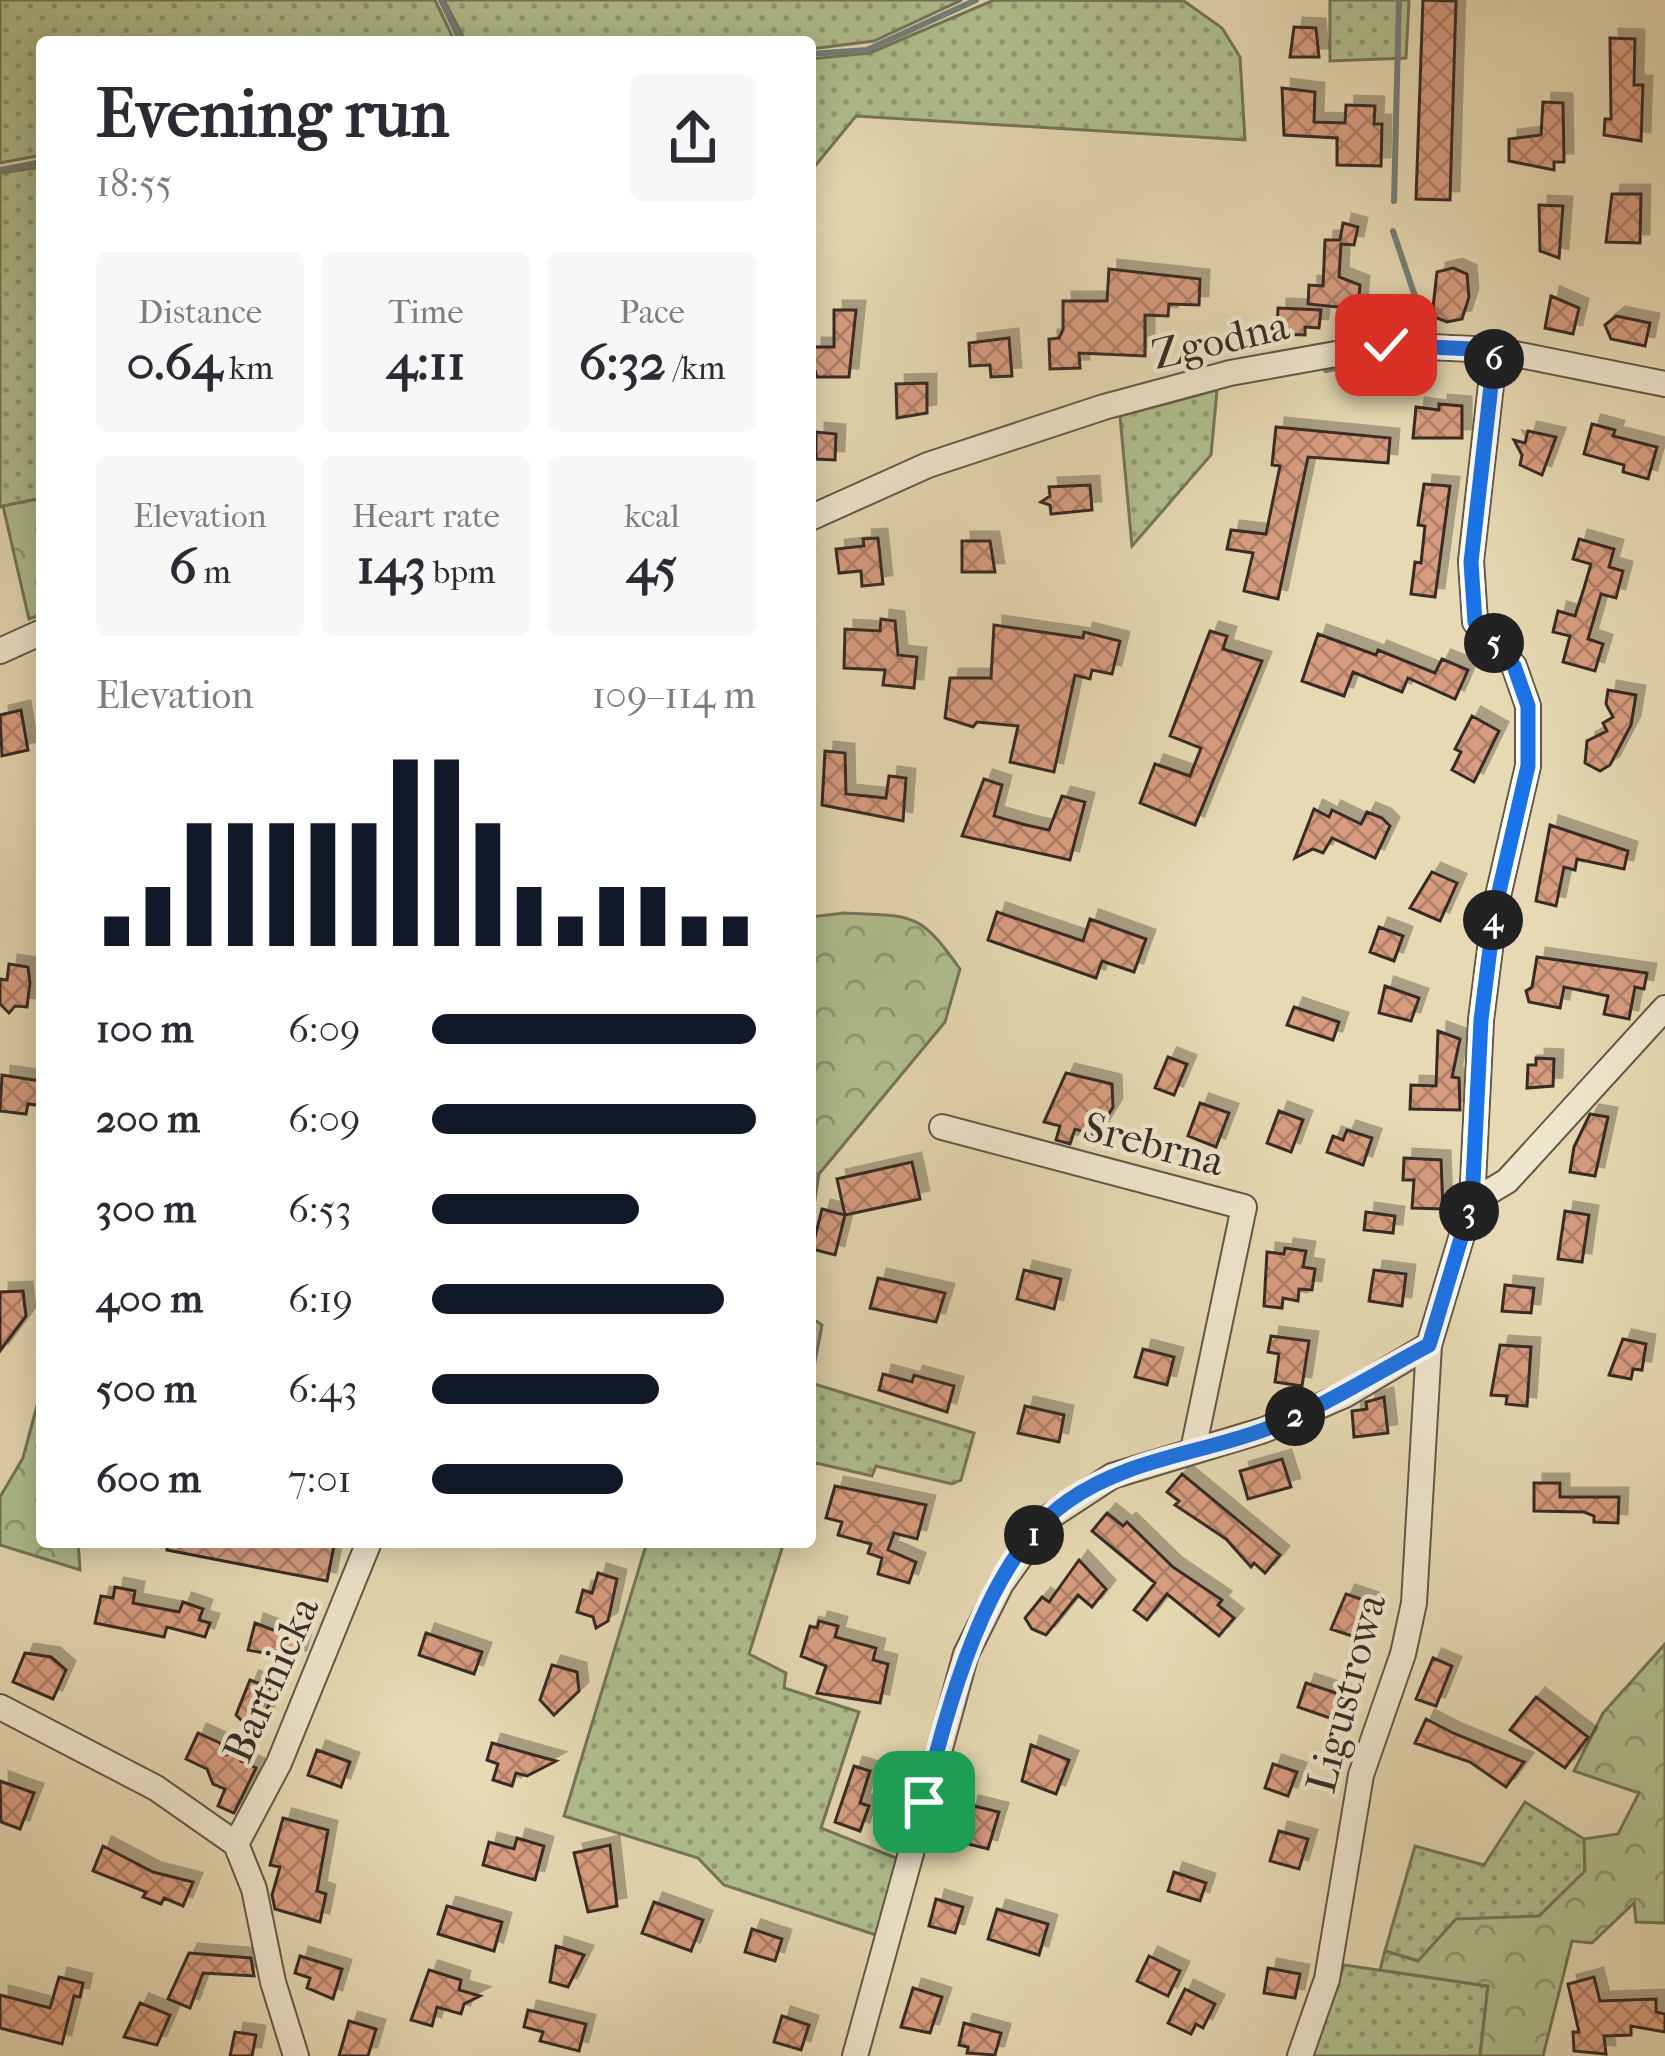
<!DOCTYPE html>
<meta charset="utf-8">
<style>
:root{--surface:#fff;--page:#f7f7f7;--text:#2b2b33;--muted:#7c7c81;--accent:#111827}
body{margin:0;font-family:"IM FELL French Canon",serif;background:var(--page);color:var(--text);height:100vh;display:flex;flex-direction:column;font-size:45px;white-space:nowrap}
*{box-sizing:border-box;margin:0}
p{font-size:39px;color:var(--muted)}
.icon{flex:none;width:66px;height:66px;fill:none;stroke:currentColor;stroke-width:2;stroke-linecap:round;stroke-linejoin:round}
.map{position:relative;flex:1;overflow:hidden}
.sheet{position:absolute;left:36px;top:36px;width:780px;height:1512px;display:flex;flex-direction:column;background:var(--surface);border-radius:12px;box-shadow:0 6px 30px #0003}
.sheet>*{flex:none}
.pin{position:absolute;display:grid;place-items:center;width:102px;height:102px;color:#fff;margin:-51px;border-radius:24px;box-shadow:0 6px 18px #0006}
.km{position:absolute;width:60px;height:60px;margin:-30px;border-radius:50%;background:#222;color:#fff;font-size:33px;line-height:60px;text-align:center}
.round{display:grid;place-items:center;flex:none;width:126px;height:126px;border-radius:12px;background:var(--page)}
.overview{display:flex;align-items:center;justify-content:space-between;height:204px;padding:0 60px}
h1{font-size:66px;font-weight:700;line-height:90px}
.figures{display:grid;grid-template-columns:repeat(3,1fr);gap:18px;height:204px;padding:12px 60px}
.figures div{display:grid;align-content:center;border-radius:12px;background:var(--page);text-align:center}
.figures b{font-size:51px;font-weight:700}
.figures small{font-size:33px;font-weight:400}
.figures p{font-size:33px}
.chart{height:336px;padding:24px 60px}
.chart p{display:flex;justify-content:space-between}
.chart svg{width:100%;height:216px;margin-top:12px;stroke:var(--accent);stroke-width:6}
ul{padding:0 60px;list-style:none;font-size:39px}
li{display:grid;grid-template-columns:192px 144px 1fr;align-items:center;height:90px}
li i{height:30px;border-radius:15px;background:var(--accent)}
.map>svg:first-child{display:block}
</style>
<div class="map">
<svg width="1665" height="2056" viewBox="0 0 1665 2056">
<defs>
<pattern id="grass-dots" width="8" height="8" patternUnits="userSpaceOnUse" patternTransform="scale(3)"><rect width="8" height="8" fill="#b1c090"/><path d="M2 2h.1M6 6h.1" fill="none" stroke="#919c75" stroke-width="1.8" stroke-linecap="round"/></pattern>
<pattern id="forest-crowns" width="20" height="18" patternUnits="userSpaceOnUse" patternTransform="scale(3)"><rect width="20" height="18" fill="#b1c090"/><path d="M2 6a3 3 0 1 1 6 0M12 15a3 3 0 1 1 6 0" fill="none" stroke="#919c75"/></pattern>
<pattern id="building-cross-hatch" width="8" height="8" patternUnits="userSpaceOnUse" patternTransform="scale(3)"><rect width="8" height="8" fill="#d89d80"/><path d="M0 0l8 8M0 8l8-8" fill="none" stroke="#b08069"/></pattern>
<filter id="shadow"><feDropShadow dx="9" dy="-9" stdDeviation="0" flood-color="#0004"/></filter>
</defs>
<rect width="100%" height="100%" fill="#e6d9b3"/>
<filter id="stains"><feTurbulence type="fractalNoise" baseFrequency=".00167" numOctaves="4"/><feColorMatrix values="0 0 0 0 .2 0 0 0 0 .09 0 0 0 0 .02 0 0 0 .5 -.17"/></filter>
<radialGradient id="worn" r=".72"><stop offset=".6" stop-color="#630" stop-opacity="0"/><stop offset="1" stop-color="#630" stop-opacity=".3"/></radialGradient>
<!-- grass -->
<path fill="url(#grass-dots)" stroke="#74765a" stroke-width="3" d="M0 0H435L455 42H42V155L0 163Z
M444 0H962L874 41 810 49V42H466Z
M994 0 1184 1 1222 28 1240 57 1245 140 856 116 810 172V59L870 53Z
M1330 0H1409L1406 58 1330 61Z
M42 167V498L0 507V173Z
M1217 390 1211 455 1132 546 1120 416Z
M810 1317 822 1325 811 1383 974 1433 961 1480 952 1484 876 1466 872 1476 816 1463 810 1477Z
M647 1542H784L749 1654 786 1673 784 1688 859 1712 821 1828 901 1860 882 1937 724 1885 698 1858 564 1816Z
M1525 1802 1584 1839 1585 1871 1540 1916 1522 1917 1419 1961 1385 1951 1415 1846 1484 1865Z
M1344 1965 1488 1986 1480 2056H1313Z"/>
<!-- forest -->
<path fill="url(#forest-crowns)" stroke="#74765a" stroke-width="3" d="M42 498V614L29 619 3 506Z
M844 913C913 916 919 911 960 969L945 1022 819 1174 810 1231V917Z
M42 1387V1542H78L80 1570 0 1545V1497L23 1458Z
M1665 1644V1923L1636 1922 1634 1903 1592 1943 1572 1941 1543 2056H1480L1488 1986 1380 1970 1385 1951 1418 1961 1456 1919 1539 1916 1585 1871 1584 1839 1618 1834 1639 1793 1574 1771 1603 1713Z"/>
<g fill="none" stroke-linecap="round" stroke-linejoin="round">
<!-- stream -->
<path stroke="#72817b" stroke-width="6" d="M441 0 461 42
M810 54 867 50 976 0
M0 170 42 162
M1394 201 1399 0
M1393 231 1422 317 1417 336
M1370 362 1402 357
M1326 370 1353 364"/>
</g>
<!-- building -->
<path fill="url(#building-cross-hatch)" stroke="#372c25" stroke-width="3" filter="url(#shadow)" d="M1423 0 1456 1 1450 200 1416 199Z
M1294 27 1316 28 1319 57H1290Z
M1610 38 1635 39 1634 85H1643L1641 141 1604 135 1605 119H1611Z
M1282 88 1315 92 1314 122 1345 123 1346 105 1375 106 1374 124H1382L1381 166 1337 165V138L1284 135Z
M1543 102 1563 103 1564 162H1554V170L1509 161V139L1541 135Z
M1612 194H1641L1640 243 1606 242Z
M1539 205 1563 206 1559 258 1540 251Z
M1343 223 1358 227 1354 245 1341 244 1339 277 1360 285 1358 309 1308 304 1309 285 1323 286 1325 240H1340Z
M1453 268 1467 274 1469 297 1462 319 1447 322 1432 316 1437 272Z
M1109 269 1200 279 1199 305 1169 304 1168 316 1145 315V356L1079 353 1080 368 1050 369 1049 339 1059 338 1063 330V301H1107Z
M1551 296 1579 308 1573 334 1545 328Z
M1278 308 1321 310 1319 328 1305 327V335L1277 334Z
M834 310H856L849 377H817L813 364V347H834Z
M1616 316 1650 323 1645 346 1611 339 1605 325Z
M1009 338 1012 376 991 377 990 365 970 366 969 343Z
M927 383V413L897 418 896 384Z
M1439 404 1462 406V438H1413L1416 407 1439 410Z
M1592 424 1615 430 1613 436 1657 447 1648 479 1623 472 1624 465 1584 454Z
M1276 427 1390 438 1388 463 1308 457 1278 599 1244 591 1253 553 1227 549 1231 530 1266 534 1280 466 1272 465Z
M1528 431 1556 437 1542 475 1520 465 1522 455 1514 440 1525 443Z
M816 432 836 434 835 460 816 459Z
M1424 484 1450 486 1435 597 1411 594 1415 562 1421 563 1425 526 1418 525Z
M1090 485 1092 510 1051 514 1050 505 1041 502 1050 496 1049 487Z
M878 538 883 584 862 586 861 571 839 573 836 549 864 546 863 539Z
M1579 539 1614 549 1609 567 1623 571 1616 598 1601 594 1588 639 1603 644 1595 671 1563 662 1570 636 1553 632 1558 611 1575 616 1584 588 1591 564 1573 559Z
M962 541H990L995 572H962Z
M881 619 895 621 898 655 917 657 914 688 883 685 885 670 844 668 845 629 880 631Z
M994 625 1083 638 1084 632 1120 641 1112 674 1092 670 1090 679 1075 675 1054 772 1010 762 1018 726 977 722 973 727 945 718 950 678H991Z
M1210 631 1227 636 1223 649 1262 661 1195 825 1140 803 1155 764 1190 776 1201 748 1170 736Z
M1318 634 1376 655 1378 650 1435 673 1442 659 1468 670 1455 699 1408 678 1402 692 1353 672 1344 696 1302 681Z
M1608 690 1636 695 1631 725 1610 765 1600 771 1585 763 1587 741 1607 731 1603 723 1613 717 1606 704Z
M21 710 28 750 2 756 0 715Z
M1472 716 1499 731 1474 782 1452 770 1461 752 1455 749Z
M825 751 845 753 846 794 886 798 889 776 906 778 903 821 822 805Z
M984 779 1002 785 994 816 1026 825 1049 830 1062 796 1085 802 1070 860 962 836Z
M1314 809 1329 817 1332 810 1361 824 1367 812 1382 818 1390 826 1375 858 1332 838 1323 853 1313 849 1295 858Z
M1550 825 1628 851 1624 869 1577 859 1575 870 1564 867 1556 906 1536 901Z
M1432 872 1457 883 1440 921 1410 908Z
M997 912 1083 941 1090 919 1146 939 1134 972 1102 961 1096 978 988 940Z
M1379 927 1403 936 1394 961 1370 952Z
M1537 957 1647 973 1644 989 1635 987 1629 1019 1604 1014 1608 996 1564 987 1560 1008 1529 1002 1526 991 1532 987Z
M9 964 28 967 30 983 27 1007 15 1006 9 1013 0 1004V979L7 980Z
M1385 986 1419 998 1411 1021 1379 1013Z
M1294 1007 1339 1022 1333 1040 1287 1025Z
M1438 1031 1460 1039 1452 1077 1459 1078 1460 1110 1410 1109 1411 1085 1436 1086Z
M1168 1057 1187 1064 1174 1095 1155 1088Z
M1536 1058 1554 1059 1553 1086 1527 1088 1528 1065H1536Z
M1066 1073 1112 1084 1113 1107 1096 1135 1075 1129 1070 1144 1056 1140 1060 1126 1044 1122Z
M2 1075 40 1081 37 1105 28 1104 26 1114 0 1111Z
M1200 1103 1229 1113 1216 1147 1188 1136Z
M1279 1111 1303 1120 1291 1152 1267 1143Z
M1590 1114 1608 1117 1595 1176 1570 1172 1574 1147Z
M1347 1130 1372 1138 1363 1165 1327 1152 1333 1136 1343 1140Z
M1404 1158 1441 1160 1443 1209 1412 1208 1414 1180H1403Z
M912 1162 920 1199 845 1215 837 1179Z
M822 1209 845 1215 835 1255 812 1249Z
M1565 1211 1589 1215 1582 1262 1558 1259Z
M1366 1212 1395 1216 1393 1233 1364 1230Z
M1285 1248 1306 1251 1303 1267 1315 1269 1312 1290 1299 1289 1298 1301 1283 1298 1282 1308 1264 1306 1267 1252 1284 1254Z
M1024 1270 1061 1279 1054 1309 1017 1299Z
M1374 1270 1406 1274 1402 1306 1369 1301Z
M878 1278 945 1293 936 1322 870 1308Z
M1505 1285 1534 1288 1531 1313 1502 1311Z
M23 1291 26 1316 0 1351V1292Z
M1271 1336 1309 1341 1302 1386 1275 1382 1279 1354 1268 1352Z
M1623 1339 1646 1344 1642 1370 1633 1369 1631 1379 1609 1375Z
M1500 1345 1531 1347 1527 1406 1506 1404 1507 1396 1491 1395Z
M1143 1349 1174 1357 1167 1385 1135 1377Z
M883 1374 912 1382 914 1375 954 1386 947 1412 879 1390Z
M1384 1397 1388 1433 1354 1437 1352 1411 1367 1409 1366 1402Z
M1025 1406 1064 1415 1059 1442 1018 1433Z
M1282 1459 1291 1487 1248 1499 1240 1471Z
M1182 1474 1280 1555 1265 1573 1254 1563 1251 1567 1226 1539 1175 1505 1179 1501 1167 1492Z
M1534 1483H1560V1497H1619L1618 1523 1594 1522V1516L1584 1512 1534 1511Z
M835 1486 926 1505 917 1539 894 1533 888 1550 916 1562 909 1583 878 1574 882 1558 868 1553 871 1544 838 1535 842 1522 826 1518Z
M1107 1513 1123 1526 1127 1522 1173 1567 1222 1600 1218 1605 1234 1618 1219 1636 1167 1594 1147 1620 1134 1610 1155 1583 1092 1531Z
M168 1542H311L334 1546 327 1581 167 1550Z
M1079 1560 1106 1589 1092 1607 1078 1595 1046 1635 1032 1629 1025 1618 1042 1597 1049 1602Z
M598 1573 617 1579 608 1621 596 1628 593 1617 577 1612 583 1590 592 1593Z
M115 1587 135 1591 133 1603 179 1612 183 1602 203 1609 199 1620 210 1623 205 1637 167 1627 164 1637 95 1623 101 1596 113 1598Z
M1346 1594 1370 1602 1361 1639 1331 1629Z
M819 1621 838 1626 835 1637 876 1648 873 1660 888 1664 880 1703 817 1693 826 1666 801 1656 810 1626 817 1628Z
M255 1623 302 1641 297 1659 248 1650Z
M426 1633 482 1652 474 1674 419 1655Z
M25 1653 51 1657 66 1670 53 1699 13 1682Z
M1433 1658 1452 1666 1436 1706 1416 1699Z
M552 1665 577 1672 579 1691 554 1715 540 1700Z
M250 1680 275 1690 261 1724H245L236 1715Z
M1306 1683 1342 1695 1333 1719 1298 1707Z
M1536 1697 1588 1737 1565 1768 1510 1730Z
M1426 1719 1453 1733 1524 1762 1506 1787 1470 1762 1415 1743Z
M198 1733 220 1743 225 1755 237 1752 241 1761 256 1768 234 1813 218 1806 225 1789 213 1784 207 1769 186 1759Z
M492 1743 534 1755 556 1761 527 1776 516 1773 512 1786 493 1780 498 1764 487 1760Z
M1031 1745 1069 1760 1056 1794 1022 1781Z
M317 1750 350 1762 341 1787 308 1775Z
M1273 1764 1297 1772 1288 1796 1265 1788Z
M854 1766 870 1771 860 1803 869 1806 860 1831 835 1822Z
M0 1781 34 1793 20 1829 1 1822Z
M970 1805 999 1812 988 1849 960 1842Z
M283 1818 328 1830 317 1891 326 1894 320 1922 275 1909 272 1895 280 1867 270 1865Z
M1279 1831 1308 1839 1299 1869 1270 1861Z
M517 1838 544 1846 535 1880 483 1865 489 1842 514 1849Z
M610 1845 617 1906 588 1912 574 1853Z
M103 1846 153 1872 193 1882 183 1906 164 1898 161 1904 143 1897 146 1892 93 1871Z
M1174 1872 1206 1883 1200 1901 1168 1891Z
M936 1899 963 1907 955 1933 929 1926Z
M654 1902 703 1920 691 1951 642 1933Z
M447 1906 502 1922 494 1951 438 1934Z
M997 1909 1048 1924 1039 1955 988 1939Z
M752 1929 782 1939 775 1961 745 1952Z
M556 1946 584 1955 568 1987 550 1982Z
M189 1953 251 1958 254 1976 203 1973 190 2008 168 1999Z
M300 1956 342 1969 333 1999 307 1988 310 1978 295 1973Z
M1149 1956 1180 1971 1168 1996 1137 1981Z
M1268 1968 1300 1974 1295 1998 1264 1993Z
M429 1970 461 1980 459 1990 480 1996 464 2004 461 2014 437 2007 432 2026 411 2020Z
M59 1977 83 1983 80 1997 74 1996 62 2044 0 2028V1995L50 2008Z
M1594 1977 1600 2001 1656 1999V2012L1665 2014V2032L1631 2026V2035L1604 2036 1606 2054 1574 2051 1573 2032H1579L1568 1984Z
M913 1988 942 1997 930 2033 901 2027Z
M1185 1989 1215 2004 1203 2028 1196 2024 1191 2034 1168 2023Z
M140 2003 170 2015 157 2045 124 2037Z
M528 2010 586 2024 579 2051 540 2041 543 2032 524 2027Z
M782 2016 809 2025 801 2050 774 2042Z
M349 2021 376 2029 368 2056H339Z
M964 2023 1001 2033 995 2055 967 2053 968 2047 959 2045Z
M235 2032 256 2035 252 2056H230Z"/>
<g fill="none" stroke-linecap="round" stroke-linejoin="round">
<!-- minor casing -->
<g stroke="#635748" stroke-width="28">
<path id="minor" d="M810 518 928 465 1104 407 1230 373 1386 345 1495 350 1665 384
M0 651 42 632
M942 1127 1244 1207 1193 1450
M1472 1202 1507 1181 1665 1008
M0 1707 156 1788 236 1844 254 1889 273 1982 296 2056
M236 1844 279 1763 369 1542
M855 2056 966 1654 1001 1584 1048 1518 1112 1476 1264 1430 1345 1395 1429 1345 1472 1202 1481 1020 1495 909 1528 766V706L1514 666 1475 622 1471 561 1495 350
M1300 2056 1327 1979 1361 1775 1403 1654 1414 1603 1429 1345"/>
</g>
<!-- minor -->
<use href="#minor" stroke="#efe6ce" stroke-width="24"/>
</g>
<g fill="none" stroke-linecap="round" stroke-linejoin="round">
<!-- route casing -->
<g stroke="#fff" stroke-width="24">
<path id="route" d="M924 1802C947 1710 985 1558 1068 1501 1128 1459 1199 1454 1266 1429 1324 1407 1374 1374 1429 1345L1472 1202 1481 1020 1495 909 1528 766V706L1514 666 1475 622 1471 562 1495 350 1386 345"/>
</g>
<!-- route -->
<use href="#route" stroke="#1a73e8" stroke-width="15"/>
</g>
<g text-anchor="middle" stroke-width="9" stroke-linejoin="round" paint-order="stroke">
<!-- street labels -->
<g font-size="42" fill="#372c25" stroke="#efe6ce">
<text transform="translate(1220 339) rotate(-13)" y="15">Zgodna</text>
<text transform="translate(1154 1143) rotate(15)" y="15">Srebrna</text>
<text transform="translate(270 1679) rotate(-66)" y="15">Bartnicka</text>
<text transform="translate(1345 1693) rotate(-75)" y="15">Ligustrowa</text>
</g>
</g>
<rect width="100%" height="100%" filter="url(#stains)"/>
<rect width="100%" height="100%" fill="url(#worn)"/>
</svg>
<div class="pin" style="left:924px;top:1802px;background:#1e9e55"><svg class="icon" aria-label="arrive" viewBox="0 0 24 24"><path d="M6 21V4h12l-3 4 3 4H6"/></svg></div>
<div class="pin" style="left:1386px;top:345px;background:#d93025"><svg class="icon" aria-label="check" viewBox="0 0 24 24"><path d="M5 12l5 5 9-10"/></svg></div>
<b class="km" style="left:1034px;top:1535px">1</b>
<b class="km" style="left:1295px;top:1416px">2</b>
<b class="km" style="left:1469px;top:1211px">3</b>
<b class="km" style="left:1493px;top:920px">4</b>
<b class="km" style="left:1494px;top:643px">5</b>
<b class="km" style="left:1494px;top:359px">6</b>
<section class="sheet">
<div class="overview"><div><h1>Evening run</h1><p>18:55</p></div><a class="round"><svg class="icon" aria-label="share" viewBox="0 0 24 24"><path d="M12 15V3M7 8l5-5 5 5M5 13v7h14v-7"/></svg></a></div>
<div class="figures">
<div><p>Distance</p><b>0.64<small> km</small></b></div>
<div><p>Time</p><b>4:11</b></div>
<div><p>Pace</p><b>6:32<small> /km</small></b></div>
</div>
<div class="figures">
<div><p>Elevation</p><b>6<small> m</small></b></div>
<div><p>Heart rate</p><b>143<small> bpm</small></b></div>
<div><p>kcal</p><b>45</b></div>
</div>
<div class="chart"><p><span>Elevation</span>109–114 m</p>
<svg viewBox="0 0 160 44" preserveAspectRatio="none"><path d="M5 44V38M15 44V32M25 44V19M35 44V19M45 44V19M55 44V19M65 44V19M75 44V6M85 44V6M95 44V19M105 44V32M115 44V38M125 44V32M135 44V32M145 44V38M155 44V38"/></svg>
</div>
<ul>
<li><b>100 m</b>6:09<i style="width:100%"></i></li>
<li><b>200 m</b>6:09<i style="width:100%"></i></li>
<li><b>300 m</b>6:53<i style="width:64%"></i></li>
<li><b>400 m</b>6:19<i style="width:90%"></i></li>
<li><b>500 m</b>6:43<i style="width:70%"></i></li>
<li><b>600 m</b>7:01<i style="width:59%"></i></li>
</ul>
</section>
</div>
